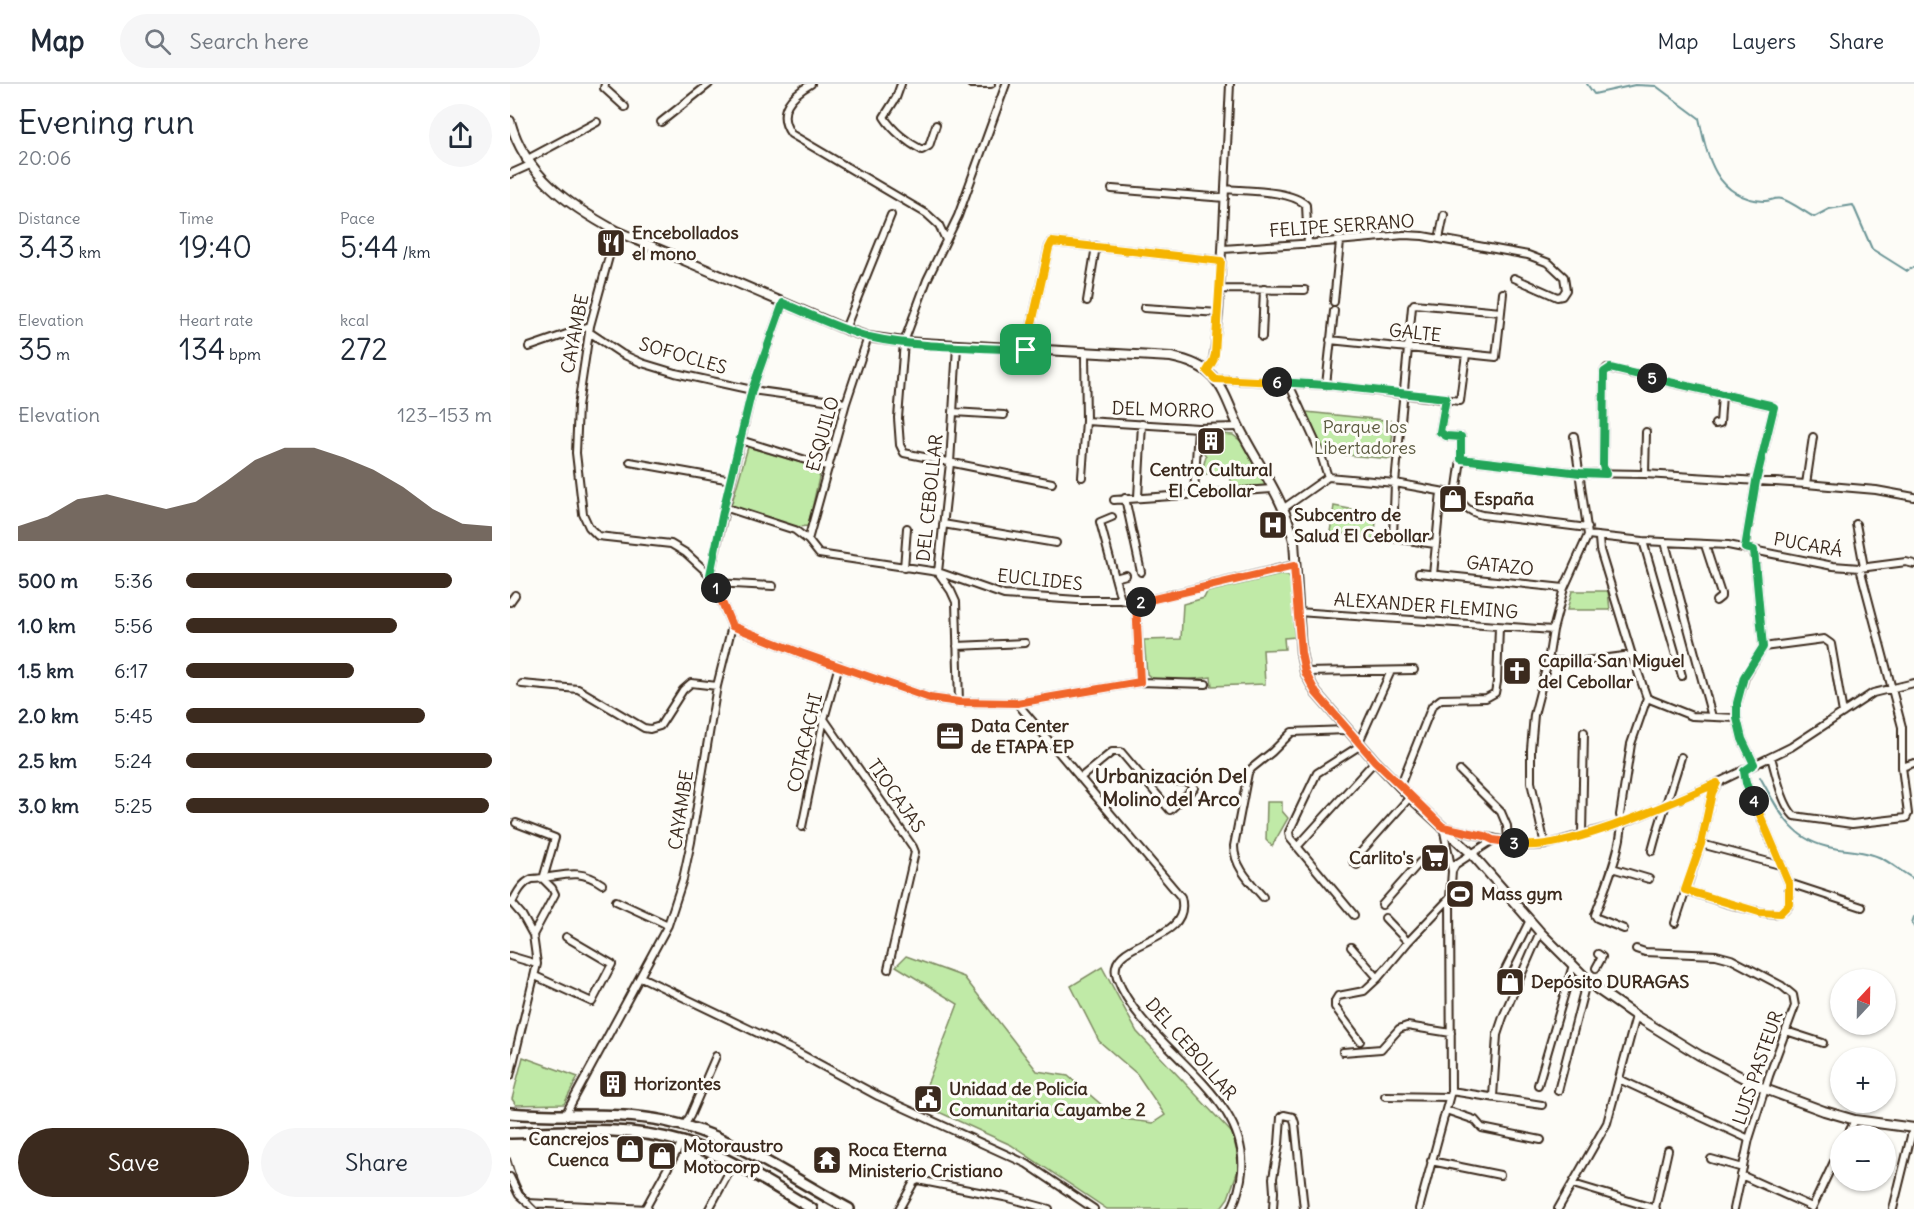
<!DOCTYPE html>
<meta charset="utf-8">
<style>
:root{--surface:#fff;--page:#f6f6f7;--text:#1f2937;--muted:#747a83;--line:#e0e1e3;--accent:#3b2a1e}
body{margin:0;font-family:Delius,sans-serif;background:var(--page);color:var(--text);height:100vh;display:flex;flex-direction:column;font-size:22px;white-space:nowrap}
*{box-sizing:border-box;margin:0}
p{font-size:20px;color:var(--muted)}
.icon{flex:none;width:33px;height:33px;fill:none;stroke:currentColor;stroke-width:2;stroke-linecap:round;stroke-linejoin:round}
.map{position:relative;flex:1;overflow:hidden}
.drawer{display:flex;flex-direction:column;background:var(--surface);width:510px}
.drawer>*{flex:none}
.needle{width:39px;rotate:22deg}
.buttons{position:absolute;left:1320px;top:885px;display:grid;gap:12px}
.buttons a{display:grid;place-items:center;width:66px;height:66px;border-radius:50%;background:var(--surface);box-shadow:0 2px 4px #0004;font-size:30px}
.pin{position:absolute;display:grid;place-items:center;width:51px;height:51px;color:#fff;margin:-26px;border-radius:12px;box-shadow:0 3px 9px #0006}
.km{position:absolute;width:30px;height:30px;margin:-15px;border-radius:50%;background:#222;color:#fff;font-size:16px;line-height:30px;text-align:center}
.round{display:grid;place-items:center;flex:none;width:63px;height:63px;border-radius:32px;background:var(--page)}
.summary{display:flex;align-items:center;justify-content:space-between;height:102px;padding:0 18px}
h1{font-size:33px;font-weight:600;line-height:45px}
.stats{display:grid;grid-template-columns:repeat(3,1fr);gap:9px;height:102px;padding:6px 18px}
.stats div{display:grid;align-content:center}
.stats b{font-size:30px;font-weight:600}
.stats small{font-size:16px;font-weight:400}
.stats p{font-size:16px}
.chart{height:168px;padding:12px 18px}
.chart p{display:flex;justify-content:space-between}
.chart svg{width:100%;height:108px;margin-top:6px;fill:var(--accent);opacity:.7}
.cta{display:flex;gap:12px;margin-top:auto;padding:12px 18px}
.cta a{flex:1;height:69px;border-radius:36px;background:var(--accent);color:#fff;font-size:24px;font-weight:600;line-height:69px;text-align:center}
.cta a+a{background:var(--page);color:var(--text)}
ul{padding:0 18px;list-style:none;font-size:20px}
li{display:grid;grid-template-columns:96px 72px 1fr;align-items:center;height:45px}
li i{height:15px;border-radius:8px;background:var(--accent)}
header{display:flex;align-items:center;gap:36px;box-sizing:border-box;height:84px;padding:0 30px;background:var(--surface);border-bottom:2px solid var(--line)}
header strong{font-size:28px}
nav{display:flex;gap:33px;margin-inline-start:auto;font-size:21px}
.search{width:420px;height:54px;background:var(--page);display:flex;align-items:center;gap:15px;box-sizing:border-box;padding:0 21px;border-radius:33px;color:var(--muted);font-size:22px}
main{display:flex;flex:1;min-height:0}
.map>svg:first-child{display:block}
</style>
<header>
<strong>Map</strong>
<div class="search"><svg class="icon" aria-label="search" viewBox="0 0 24 24"><circle cx="10" cy="10" r="6"/><path d="M15 15l6 6"/></svg>Search here</div>
<nav><a>Map</a><a>Layers</a><a>Share</a></nav>
</header>
<main>
<section class="drawer">
<div class="summary"><div><h1>Evening run</h1><p>20:06</p></div><a class="round"><svg class="icon" aria-label="share" viewBox="0 0 24 24"><path d="M12 15V3M7 8l5-5 5 5M5 13v7h14v-7"/></svg></a></div>
<div class="stats">
<div><p>Distance</p><b>3.43<small> km</small></b></div>
<div><p>Time</p><b>19:40</b></div>
<div><p>Pace</p><b>5:44<small> /km</small></b></div>
</div>
<div class="stats">
<div><p>Elevation</p><b>35<small> m</small></b></div>
<div><p>Heart rate</p><b>134<small> bpm</small></b></div>
<div><p>kcal</p><b>272</b></div>
</div>
<div class="chart"><p><span>Elevation</span>123–153 m</p>
<svg viewBox="0 0 160 44" preserveAspectRatio="none"><path d="M0 44V38L10 34L20 27L30 25L40 28L50 31L60 28L70 20L80 11L90 6L100 6L110 10L120 15L130 22L140 31L150 37L160 38V44z"/></svg>
</div>
<ul>
<li><b>500 m</b>5:36<i style="width:87%"></i></li>
<li><b>1.0 km</b>5:56<i style="width:69%"></i></li>
<li><b>1.5 km</b>6:17<i style="width:55%"></i></li>
<li><b>2.0 km</b>5:45<i style="width:78%"></i></li>
<li><b>2.5 km</b>5:24<i style="width:100%"></i></li>
<li><b>3.0 km</b>5:25<i style="width:99%"></i></li>
</ul>
<div class="cta"><a>Save</a><a>Share</a></div>
</section>
<div class="map">
<svg width="1404" height="1125" viewBox="0 0 1404 1125">
<rect width="100%" height="100%" fill="#fdfcf7"/>
<filter id="ink" filterUnits="userSpaceOnUse"><feTurbulence type="fractalNoise" baseFrequency=".0167" numOctaves="2"/><feDisplacementMap in="SourceGraphic" scale="12" xChannelSelector="R" yChannelSelector="G"/><feConvolveMatrix kernelMatrix="1 2 1 2 8 2 1 2 1" color-interpolation-filters="sRGB"/></filter>
<g filter="url(#ink)">
<!-- green -->
<path fill="#c0eaa7" stroke="#7e8a62" stroke-width="1.5" d="M796 328 884 337 880 375 815 369Z
M710 350 723 351 732 358 756 403 726 405 715 386 691 391 696 372 692 366 699 367V363L708 364Z
M238 363 311 385 298 442 286 443 221 422Z
M824 422 867 430 864 455 820 448Z
M770 491 778 492 783 498 786 553 774 554 775 565 753 566 755 600 702 602 701 593 668 597 643 595 637 590 634 556 671 555 673 520 694 514 697 508Z
M1062 507H1098L1100 526H1057Z
M757 718H772V727L778 734 762 762 756 756Z
M396 872 454 893 527 987 558 992 607 1034 643 1039 655 1031 627 990 589 957 561 902 592 883 627 948 722 1049 729 1076 727 1089 718 1114 710 1125H597L501 1061 422 1025 415 1006 448 920 386 882Z
M13 973 68 993 54 1020 6 1021 2 1015Z"/>
<g fill="none" stroke-linecap="round" stroke-linejoin="round">
<!-- stream -->
<path stroke="#6c9596" stroke-width="2" d="M1077 0 1084 10 1125 1 1146 2 1189 34C1197 72 1205 114 1254 117 1259 118 1266 113 1272 115 1280 117 1296 129 1304 133L1319 125 1343 121 1362 165 1397 187 1404 183
M1250 693C1269 727 1281 757 1323 764 1339 767 1358 767 1373 775 1384 781 1393 789 1404 795
M1404 833 1402 839 1404 843"/>
<!-- minor casing -->
<g stroke="#3b2a1e" stroke-width="10">
<path id="minor" d="M95 0 94 4 115 23
M301 0C282 11 265 27 281 50L417 130 429 141 436 156
M391 0 386 14 374 33C382 46 398 59 412 66L419 62 426 41
M461 0H481
M496 0 448 132 417 196 394 258 388 334 390 361 394 369 542 399
M151 38 199 0
M16 76 87 38
M0 90 20 81
M602 105 715 114
M715 105C736 107 781 106 796 121L798 160
M929 155 934 131
M713 165 805 159 894 151 913 152 1018 171 1039 179 1054 193 1056 206 1052 212 1047 213 1004 194
M710 205 795 206
M577 217 586 162
M824 218 830 158
M634 224 709 229
M991 228 993 209
M335 245 381 131
M79 248 112 270 132 279 165 289 242 306 336 319
M752 253 754 205
M820 256 986 273 991 228 904 220 902 223 885 399 883 454 925 460
M447 262 440 379 428 488 441 507 446 518 449 618
M19 263 80 242
M516 266 539 163 542 158 711 177
M697 287 703 277 709 229 720 0
M705 295 816 301 950 317 956 270
M778 298 810 368 818 393
M816 301 824 227
M936 314 930 348 936 352 951 353V375L946 410
M443 328 494 331
M576 337 688 344 728 343
M1205 340 1210 339 1212 311
M230 356 319 383
M951 375 1070 389 1135 390 1296 400 1366 406 1404 413
M120 378 221 396
M1096 390 1093 382 1094 288 1097 284 1263 322V328L1246 397 1235 464
M1135 390 1136 348
M572 393 576 337 575 269
M1296 400 1303 353
M684 410 688 344
M628 413 632 340
M615 414 631 488
M604 416 762 405
M214 423 285 446 298 456 309 470 428 488 494 511 568 516H611L626 519 784 481
M774 424 818 393 885 399 946 410C952 421 959 428 972 431L1078 444
M602 433 590 438 611 516
M433 440 546 459
M1346 440 1354 483
M1078 451 1133 457 1218 461 1323 482 1350 484 1396 478 1404 480
M1089 454 1090 466 1122 571 1137 614 1121 660 1110 731C1118 750 1093 810 1085 831L1087 834 1114 845
M298 456 336 319 358 253
M1133 457 1172 592
M1155 458 1202 633
M1195 461 1211 510V513L1206 517
M1244 466 1253 563 1235 593 1227 619V634L1232 655 1244 680
M394 484 397 444
M909 489 1054 504
M200 491 242 306 273 219
M923 491 931 408
M605 494 616 491
M204 499 263 502
M0 518 5 511
M626 519 630 598
M788 528 1043 546
M222 542 291 569 420 614 449 618 507 619 671 813C684 861 593 854 607 894 634 966 746 1011 731 1095 729 1105 727 1116 721 1125
M447 562 515 559
M1253 563 1314 555 1321 560 1333 629
M1038 577 1067 578 1122 571
M795 588 904 586
M12 600 68 605 134 644 140 645 150 642 173 606 181 599 207 602
M1137 614 1182 632 1227 634
M507 619 630 598 696 600
M314 635 403 763 405 768 378 885
M849 658 881 587
M1261 673C1266 690 1272 720 1284 732L1342 740 1396 734 1398 730 1392 683V643L1350 484
M1392 683 1404 679
M950 687 991 728 997 742 998 757
M570 694 602 668H611L660 726 684 704 679 698 634 695
M890 702 922 622 931 615 976 614 985 609 987 598 989 543
M6 739 45 754 33 795 42 804 45 810 23 851
M292 743 314 635 329 581
M1072 750 1074 648
M1191 760 1270 781
M1035 761 1021 698V665L1024 631 1038 577 1043 546 1054 504 1078 451 1064 352
M787 763 865 677
M1142 767C1150 735 1162 704 1171 673
M847 781 843 777 900 713
M1102 784 1139 795
M942 787 946 780 983 756
M1279 799 1352 823
M1175 806C1192 811 1254 833 1268 829 1273 828 1276 824 1279 820V799L1236 699 1234 687
M753 813C740 798 724 782 724 762L738 689 742 684 762 668 782 648 837 646
M0 817 12 831 23 851 27 880 0 992
M106 817 158 841
M2 819C7 809 12 799 22 795 51 794 66 782 92 800
M872 821 910 778
M844 831 780 754 779 748 807 689 851 661
M875 834 898 858
M1165 839 1191 760 1202 709 1207 700
M841 863 868 894
M1126 865 1135 868 1206 871 1221 875 1272 902 1283 911 1285 922 1259 992 1239 1055 1224 1125
M0 872 27 880
M1086 884 1092 873 1088 870
M993 890 1020 836
M25 892 82 918 102 880 56 853
M131 893 283 966 368 1012 517 1080 584 1125
M1276 947 1313 959
M850 957 825 923V917L828 912 854 907 868 894 898 858 939 815
M833 968 871 965 889 945 897 942 941 949
M1109 995 1239 1055
M1028 1001 1063 881
M941 1007 1032 1021
M1048 1007 1077 895
M875 1012 938 1013
M983 1013 987 951 993 933 1030 848
M936 1026 965 1036 972 1044 1031 1056
M55 1031 158 841 173 795 181 758 207 602 222 542 200 491 176 469 161 460 88 452 79 443 73 430 66 369 68 322 80 242 106 147
M174 1042 180 1032 206 972
M1337 1052 1345 1036
M1201 1075 1233 1084
M921 1077 990 1091
M1231 1091 1302 1123
M0 1093 9 1111 25 1125
M1063 1100 1146 1125
M17 1119 138 1125
M1145 1124 1158 1066
M1302 1124 1330 1065
M135 1125 172 1058
M199 1125 224 1079
M389 1125 404 1098 408 1096 499 1114 539 1125
M763 1125 764 1108 763 1094 769 1060 771 1033 774 1031 783 1033 785 1039 794 1125
M909 1125 941 1007 940 814 942 787 933 743 1017 762 1035 761 1113 739 1207 699 1281 663 1363 609 1404 599
M1048 1125 1097 1039 1126 932
M1383 1125 1403 1044"/>
</g>
<!-- tertiary casing -->
<g stroke="#3b2a1e" stroke-width="12">
<path id="tertiary" d="M0 37C15 91 58 121 106 147L335 245 358 253 394 258 661 273C676 276 692 281 702 292 716 306 721 328 730 345 749 382 775 417 784 457L791 569 795 588 806 609 865 677 900 713 962 770 1030 848 1087 905 1126 932 1189 971 1255 1005 1314 1027 1345 1036 1404 1044"/>
</g>
<!-- primary casing -->
<g stroke="#3b2a1e" stroke-width="14">
<path id="primary" d="M0 1029C51 1034 104 1027 155 1037 223 1051 279 1093 339 1125
M0 1049C57 1047 117 1041 173 1058 219 1073 261 1100 302 1125"/>
</g>
<!-- minor -->
<use href="#minor" stroke="#fdfcf7" stroke-width="6"/>
<!-- tertiary -->
<use href="#tertiary" stroke="#fdfcf7" stroke-width="8"/>
<!-- primary -->
<use href="#primary" stroke="#fdfcf7" stroke-width="9"/>
<!-- tram -->
<path stroke="#3b2a1e" stroke-width="1.5" d="M0 1074C7 1096 10 1109 28 1125"/>
</g>
</g>
<g fill="none" stroke-linecap="round" stroke-linejoin="round" filter="url(#ink)">
<!-- split-1 casing -->
<g stroke="#fff" stroke-width="12">
<path id="split-1" d="M206 504 200 491 214 423 242 306 273 219C301 231 329 245 359 253 407 264 466 263 516 266"/>
</g>
<!-- split-2 casing -->
<g stroke="#fff" stroke-width="12">
<path id="split-2" d="M206 504 222 542 291 569 420 614 449 618 507 619 630 598 626 519 631 518"/>
</g>
<!-- split-3 casing -->
<g stroke="#fff" stroke-width="12">
<path id="split-3" d="M631 518 784 482 791 569 795 588 806 609 865 677 933 743 975 752 983 756 1004 759"/>
</g>
<!-- split-4 casing -->
<g stroke="#fff" stroke-width="12">
<path id="split-4" d="M1004 759C1045 773 1165 717 1207 699L1202 709 1191 760 1175 806 1249 828 1270 829 1279 820V799L1244 717"/>
</g>
<!-- split-5 casing -->
<g stroke="#fff" stroke-width="12">
<path id="split-5" d="M1142 294 1260 321 1264 323 1246 397 1235 464 1244 466 1253 563 1234 593 1227 619V634L1232 655 1244 680 1234 687 1236 699 1244 717"/>
</g>
<!-- split-6 casing -->
<g stroke="#fff" stroke-width="12">
<path id="split-6" d="M767 298 816 301 936 314 930 348 936 352 951 353V375L1070 389 1096 390 1093 382 1094 288 1100 284 1142 294"/>
</g>
<!-- split-7 casing -->
<g stroke="#fff" stroke-width="12">
<path id="split-7" d="M516 266 539 164 542 158 711 177 705 270 703 277 697 287 705 295 767 298"/>
</g>
<!-- split-1 -->
<use href="#split-1" stroke="#22a559" stroke-width="8"/>
<!-- split-2 -->
<use href="#split-2" stroke="#f0652b" stroke-width="8"/>
<!-- split-3 -->
<use href="#split-3" stroke="#f0652b" stroke-width="8"/>
<!-- split-4 -->
<use href="#split-4" stroke="#f5b400" stroke-width="8"/>
<!-- split-5 -->
<use href="#split-5" stroke="#22a559" stroke-width="8"/>
<!-- split-6 -->
<use href="#split-6" stroke="#22a559" stroke-width="8"/>
<!-- split-7 -->
<use href="#split-7" stroke="#f5b400" stroke-width="8"/>
</g>
<!-- icons -->
<defs>
<g id="restaurant-square" transform="scale(1.5)"><rect x="-9" y="-9" width="18" height="18" rx="4" fill="#3b2a1e" stroke="#fdfcf7"/><path d="M-5-6h1v4h1v-4h1v4h1v-4h1v5L-1.5 .5V6h-2V.5L-5-1ZM5-6V6H3V1.5H1.5Q1.5-4 5-6Z" fill="#fff"/></g>
<g id="building-square" transform="scale(1.5)"><rect x="-9" y="-9" width="18" height="18" rx="4" fill="#3b2a1e" stroke="#fdfcf7"/><path d="M-4-6H4V6H1V3H-1V6H-4ZM-2.5-4.3h1.7v1.8h-1.7ZM.8-4.3h1.7v1.8H.8ZM-2.5-1h1.7V.8h-1.7ZM.8-1h1.7V.8H.8Z" fill="#fff"/></g>
<g id="shop-square" transform="scale(1.5)"><rect x="-9" y="-9" width="18" height="18" rx="4" fill="#3b2a1e" stroke="#fdfcf7"/><path d="M-5-2.5h2.3a2.7 3.5 0 0 1 5.4 0H5L5.5 6h-11ZM-1.5-2.5h3a1.5 2.3 0 0 0-3 0Z" fill="#fff"/></g>
<g id="hospital-square" transform="scale(1.5)"><rect x="-9" y="-9" width="18" height="18" rx="4" fill="#3b2a1e" stroke="#fdfcf7"/><path d="M-5-5h3v3.5h4V-5h3V5h-3V1.5h-4V5h-3Z" fill="#fff"/></g>
<g id="church-square" transform="scale(1.5)"><rect x="-9" y="-9" width="18" height="18" rx="4" fill="#3b2a1e" stroke="#fdfcf7"/><path d="M-1.2-6h2.4v3.5h3.3v2.4h-3.3V6h-2.4V-.1h-3.3v-2.4h3.3Z" fill="#fff"/></g>
<g id="office-square" transform="scale(1.5)"><rect x="-9" y="-9" width="18" height="18" rx="4" fill="#3b2a1e" stroke="#fdfcf7"/><path d="M-6-3h4V-5.5h4V-3h4V5H-6ZM-1-4.5V-3h2v-1.5ZM-6 0V1H6V0Z" fill="#fff"/></g>
<g id="supermarket-square" transform="scale(1.5)"><rect x="-9" y="-9" width="18" height="18" rx="4" fill="#3b2a1e" stroke="#fdfcf7"/><path d="M-6-5.5h2.5l.6 2H6L4.5 2H-2.5L-4.4-4H-6ZM-1.5 3.2a1.3 1.3 0 1 0 .1 0ZM3 3.2a1.3 1.3 0 1 0 .1 0Z" fill="#fff"/></g>
<g id="stadium-square" transform="scale(1.5)"><rect x="-9" y="-9" width="18" height="18" rx="4" fill="#3b2a1e" stroke="#fdfcf7"/><path d="M0-5a6.5 5 0 1 0 0 10a6.5 5 0 1 0 0-10ZM-3.5-1.8h7v3.6h-7Z" fill="#fff"/></g>
<g id="civic-square" transform="scale(1.5)"><rect x="-9" y="-9" width="18" height="18" rx="4" fill="#3b2a1e" stroke="#fdfcf7"/><path d="M-.6-6.5H3V-4.5H.6V-3L4-1V1h2V6H-6V1h2V-1L-.6-3ZM-1.2 2.5V6h2.4V2.5Z" fill="#fff"/></g>
<g id="temple-square" transform="scale(1.5)"><rect x="-9" y="-9" width="18" height="18" rx="4" fill="#3b2a1e" stroke="#fdfcf7"/><path d="M0-6L5-2H3V0L6.5 2.5H4V6H1.5V3h-3V6H-4V2.5H-6.5L-3 0V-2H-5Z" fill="#fff"/></g>
</defs>
<g fill-rule="evenodd">
<use href="#restaurant-square" x="101" y="159"/>
<use href="#building-square" x="701" y="357"/>
<use href="#shop-square" x="943" y="415"/>
<use href="#hospital-square" x="763" y="441"/>
<use href="#church-square" x="1007" y="587"/>
<use href="#office-square" x="440" y="652"/>
<use href="#supermarket-square" x="925" y="774"/>
<use href="#stadium-square" x="950" y="810"/>
<use href="#shop-square" x="1000" y="898"/>
<use href="#building-square" x="103" y="1000"/>
<use href="#civic-square" x="418" y="1015"/>
<use href="#shop-square" x="120" y="1065"/>
<use href="#shop-square" x="152" y="1072"/>
<use href="#temple-square" x="317" y="1076"/>
</g>
<g text-anchor="middle" stroke-width="6" stroke-linejoin="round" paint-order="stroke">
<!-- street labels -->
<g font-size="18" fill="#3b2a1e" stroke="#fdfcf7">
<text transform="translate(832 142) rotate(-4)" y="6">FELIPE SERRANO</text>
<text transform="translate(905 249) rotate(6)" y="6">GALTE</text>
<text transform="translate(65 250) rotate(-79)" y="6">CAYAMBE</text>
<text transform="translate(173 272) rotate(16)" y="6">SOFOCLES</text>
<text transform="translate(653 326) rotate(2)" y="6">DEL MORRO</text>
<text transform="translate(313 350) rotate(-74)" y="6">ESQUILO</text>
<text transform="translate(420 414) rotate(-84)" y="6">DEL CEBOLLAR</text>
<text transform="translate(1298 461) rotate(10)" y="6">PUCARÁ</text>
<text transform="translate(990 482) rotate(6)" y="6">GATAZO</text>
<text transform="translate(530 496) rotate(6)" y="6">EUCLIDES</text>
<text transform="translate(916 522) rotate(4)" y="6">ALEXANDER FLEMING</text>
<text transform="translate(295 659) rotate(-77)" y="6">COTACACHI</text>
<text transform="translate(386 712) rotate(55)" y="6">TIOCAJAS</text>
<text transform="translate(171 726) rotate(-81)" y="6">CAYAMBE</text>
<text transform="translate(681 965) rotate(49)" y="6">DEL CEBOLLAR</text>
<text transform="translate(1248 984) rotate(-71)" y="6">LUIS PASTEUR</text>
</g>
<!-- poi labels -->
<g font-size="18" font-weight="bold" fill="#3b2a1e" stroke="#fdfcf7" text-anchor="start">
<text x="122" y="155">Encebollados<tspan x="122" dy="21">el mono</tspan></text>
<text x="701" y="392" text-anchor="middle">Centro Cultural<tspan x="701" dy="21">El Cebollar</tspan></text>
<text x="964" y="421">España</text>
<text x="784" y="437">Subcentro de<tspan x="784" dy="21">Salud El Cebollar</tspan></text>
<text x="1028" y="583">Capilla San Miguel<tspan x="1028" dy="21">del Cebollar</tspan></text>
<text x="461" y="648">Data Center<tspan x="461" dy="21">de ETAPA EP</tspan></text>
<text x="904" y="780" text-anchor="end">Carlito's</text>
<text x="971" y="816">Mass gym</text>
<text x="1021" y="904">Depósito DURAGAS</text>
<text x="124" y="1006">Horizontes</text>
<text x="439" y="1011">Unidad de Policía<tspan x="439" dy="21">Comunitaria Cayambe 2</tspan></text>
<text x="99" y="1061" text-anchor="end">Cancrejos<tspan x="99" dy="21">Cuenca</tspan></text>
<text x="173" y="1068">Motoraustro<tspan x="173" dy="21">Motocorp</tspan></text>
<text x="338" y="1072">Roca Eterna<tspan x="338" dy="21">Ministerio Cristiano</tspan></text>
</g>
<!-- park labels -->
<g font-size="18" fill="#5c5a40" stroke="#fdfcf7">
<text x="855" y="349">Parque los<tspan x="855" dy="21">Libertadores</tspan></text>
</g>
<!-- neighbourhood labels -->
<g font-size="20" font-weight="bold" fill="#3b2a1e" stroke="#fdfcf7">
<text x="661" y="699">Urbanización Del<tspan x="661" dy="23">Molino del Arco</tspan></text>
</g>
</g>
</svg>
<div class="buttons">
<a><svg class="needle" viewBox="-14 -14 28 28"><path d="M0-13l5 13h-10z" fill="#e53935"/><path d="M0 13l5-13h-10z" fill="#747a83"/></svg></a>
<a>+</a>
<a>−</a>
</div>
<div class="pin" style="left:516px;top:266px;background:#1e9e55"><svg class="icon" aria-label="arrive" viewBox="0 0 24 24"><path d="M6 21V4h12l-3 4 3 4H6"/></svg></div>
<b class="km" style="left:206px;top:504px">1</b>
<b class="km" style="left:631px;top:518px">2</b>
<b class="km" style="left:1004px;top:759px">3</b>
<b class="km" style="left:1244px;top:717px">4</b>
<b class="km" style="left:1142px;top:294px">5</b>
<b class="km" style="left:767px;top:298px">6</b>
</div>
</main>
